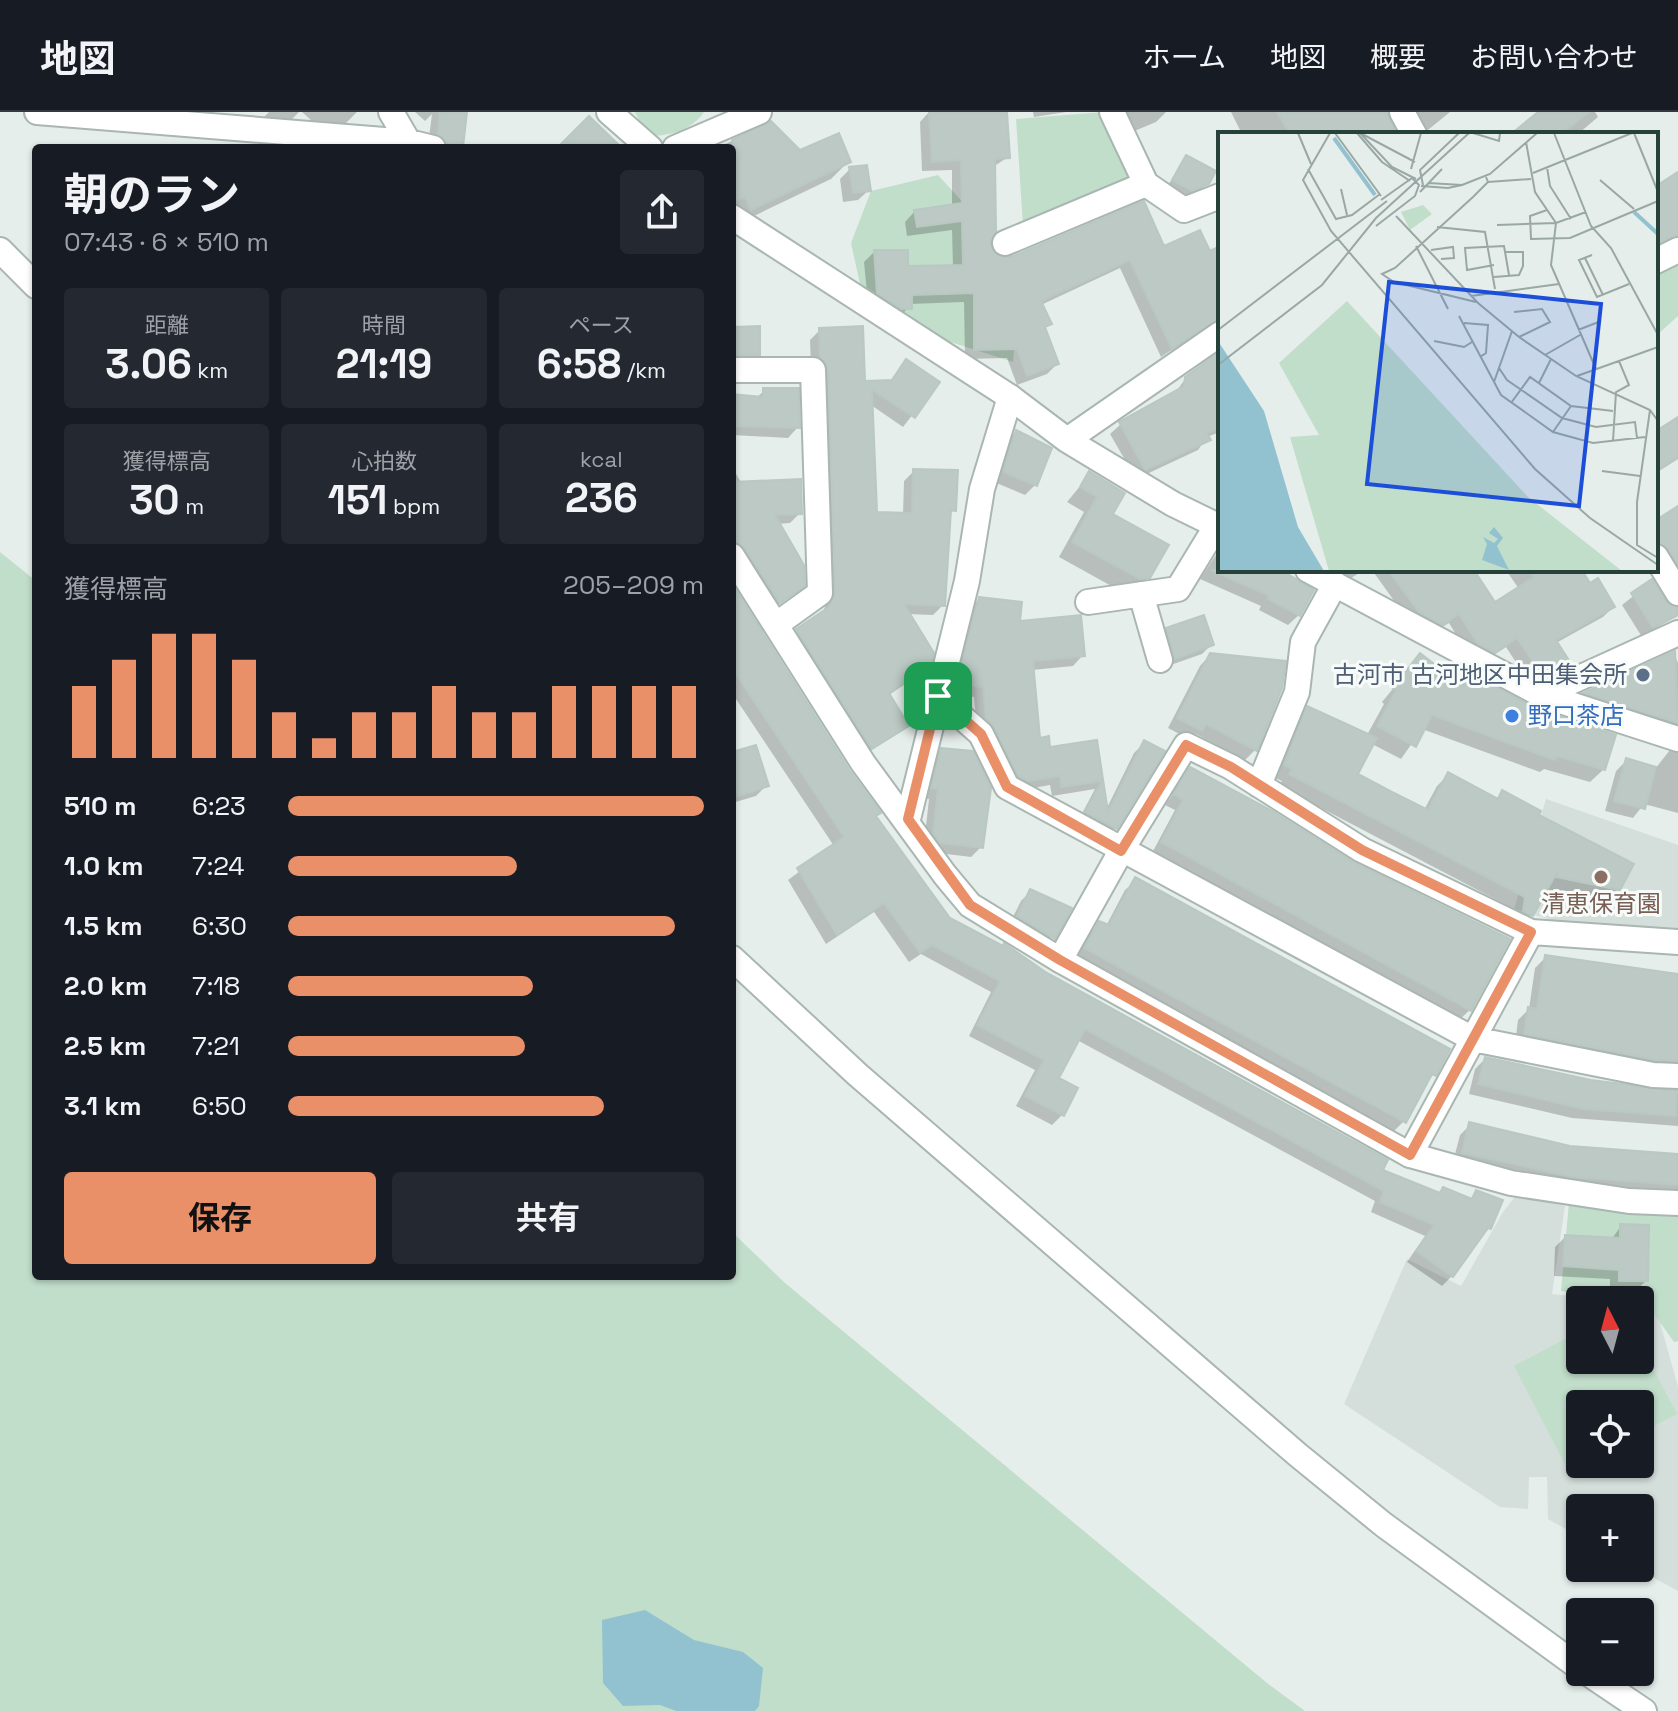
<!DOCTYPE html>
<html lang="ja">
<meta charset="utf-8">
<style>
:root{--surface:#171b24;--page:#242831;--text:#f1f3f6;--muted:#9ea1a6;--line:#363941;--accent:#ea9069}
body{margin:0;font-family:"Space Grotesk","Noto Sans JP",sans-serif;background:var(--page);color:var(--text);height:100vh;display:flex;flex-direction:column;font-size:30px;white-space:nowrap}
*{box-sizing:border-box;margin:0}
p{font-size:26px;color:var(--muted)}
.icon{flex:none;width:44px;height:44px;fill:none;stroke:currentColor;stroke-width:2;stroke-linecap:round;stroke-linejoin:round}
.map{position:relative;flex:1;overflow:hidden}
.drawer{position:absolute;left:32px;top:32px;width:704px;height:1136px;display:flex;flex-direction:column;background:var(--surface);border-radius:8px;box-shadow:0 2px 6px #0004}
.drawer>*{flex:none}
.needle{width:52px;rotate:354deg}
.tools{position:absolute;left:1566px;top:1174px;display:grid;gap:16px}
.tools a{display:grid;place-items:center;width:88px;height:88px;border-radius:8px;background:var(--surface);box-shadow:0 2px 6px #0004;font-size:40px}
.pin{position:absolute;display:grid;place-items:center;width:68px;height:68px;color:#fff;margin:-34px;border-radius:16px;box-shadow:0 4px 12px #0006}
.round{display:grid;place-items:center;flex:none;width:84px;height:84px;border-radius:8px;background:var(--page)}
.head{display:flex;align-items:center;justify-content:space-between;height:136px;padding:0 32px}
h1{font-size:44px;font-weight:700;line-height:60px}
.figures{display:grid;grid-template-columns:repeat(3,1fr);gap:12px;height:136px;padding:8px 32px}
.figures div{display:grid;align-content:center;border-radius:8px;background:var(--page);text-align:center}
.figures b{font-size:40px;font-weight:700}
.figures small{font-size:22px;font-weight:400}
.figures p{font-size:22px}
.chart{height:224px;padding:16px 32px}
.chart p{display:flex;justify-content:space-between}
.chart svg{width:100%;height:144px;margin-top:8px;stroke:var(--accent);stroke-width:6}
.button{display:flex;gap:16px;margin-top:auto;padding:16px 32px}
.button a{flex:1;height:92px;border-radius:8px;background:var(--accent);color:#111;font-size:32px;font-weight:700;line-height:92px;text-align:center}
.button a+a{background:var(--page);color:var(--text)}
ul{padding:0 32px;list-style:none;font-size:26px}
li{display:grid;grid-template-columns:128px 96px 1fr;align-items:center;height:60px}
li i{height:20px;border-radius:10px;background:var(--accent)}
header{display:flex;align-items:center;gap:48px;box-sizing:border-box;height:112px;padding:0 40px;background:var(--surface);border-bottom:2px solid var(--line)}
header strong{font-size:38px}
nav{display:flex;gap:44px;margin-inline-start:auto;font-size:28px}
.map>svg:first-child{display:block}
</style>
<header>
<strong>地図</strong>
<nav><a>ホーム</a><a>地図</a><a>概要</a><a>お問い合わせ</a></nav>
</header>
<div class="map">
<svg width="1678" height="1599" viewBox="0 0 1678 1599">
<rect width="100%" height="100%" fill="#e6eeeb"/>
<!-- built -->
<path fill="#d4deda" fill-rule="evenodd" d="M1546 687 1678 733V823L1576 815 1514 797Z
M1517 1082 1565 1094 1552 1182 1611 1188H1580V1248H1640V1191L1655 1192 1678 1275V1479L1636 1456H1640V1396H1580V1425L1548 1407 1547 1365H1529L1528 1397 1500 1395 1344 1292 1407 1147 1461 1174 1503 1100ZM1580 1292H1640V1352H1580Z"/>
<!-- green -->
<path fill="#c1deca" d="M635 0H704C691 19 669 24 647 24Z
M1105 0 1134 69 1023 113 1016 7Z
M938 63 1022 155 1013 250 938 226 860 172 851 131 871 79Z
M1678 147V204L1656 224V163Z
M0 440 36 469V1164H732V1120L785 1171 1267 1571 1305 1599H0Z
M1569 1090 1678 1103V1229L1674 1230 1647 1192 1640 1188 1561 1179Z
M1580 1219V1248H1640V1232L1677 1302 1640 1321V1292H1580V1352L1568 1358 1514 1254Z"/>
<!-- water -->
<path fill="#92c2cf" d="M645 1498 694 1528 743 1540 763 1556 759 1594 755 1599H676L660 1593 623 1594 603 1571 602 1508Z"/>
<!-- shadow -->
<path fill="#0003" d="M269 0H299L284 15 261 8Z
M302 0H357L338 19 322 18Z
M415 0H465L461 34 431 36 428 33 432 2 425 9Z
M929 0H1005L1008 45 993 55 988 130 995 145 1163 136 1209 141 1220 136V222L1208 216 1200 219 1161 245 1120 156 1041 193 1050 212 1044 217 1057 252 1047 262 1017 273 1007 246 965 247 964 190 910 192 900 206 868 191 864 150 874 140 906 156 953 155 952 118 907 124 905 110 915 99 952 94V58L922 59 920 10Z
M1033 0H1066L1034 5Z
M1123 0H1166L1156 10 1132 20Z
M1231 0H1387L1395 22H1242Z
M1404 0H1450L1423 22Z
M1541 0H1595L1598 5 1578 22H1514Z
M770 11 800 40 849 49 831 67 733 114 732 36H717Z
M227 32 272 36H223Z
M1186 46 1207 71 1197 82 1181 88 1164 79Z
M850 57 869 78 858 88 843 90 840 67Z
M1678 62V127L1656 137V76Z
M732 217 758 242 748 252H732Z
M820 218 863 271 889 270 906 250 937 271 903 315 871 293 875 402 903 403 904 369 914 359 954 398 948 404 943 493 933 503 907 502 928 555 888 584 906 614 861 645 787 528 822 502 826 492 819 268 811 256 810 228Z
M1220 241V320L1207 325 1198 338 1136 367 1110 322 1121 312 1175 281 1186 266Z
M764 279 798 315 788 326 732 323V284L756 286Z
M1678 306V347L1656 361V321Z
M1016 320 1035 373 1025 383 994 370 1006 330Z
M732 355 742 372 800 401 790 411 777 412 803 473 769 500 732 446Z
M1090 362 1110 403 1149 465 1134 480 1124 481 1059 445 1084 400 1067 390Z
M1678 396V481L1656 445V410Z
M1220 437V458H1278L1299 503 1288 513 1259 498 1261 494 1200 467Z
M1328 458H1364L1340 473Z
M1372 458H1472L1494 493 1519 477 1506 458H1579L1589 474 1613 495 1603 505 1556 531 1569 553 1559 563 1532 575 1506 535 1483 550 1468 542 1449 511 1431 522 1410 511Z
M1651 470 1664 491 1678 498V502L1642 525 1622 493Z
M732 476 874 705 948 808 1380 1059 1438 1083 1443 1077 1469 1088 1477 1080 1489 1116 1452 1164 1442 1174 1407 1150 1425 1124 1371 1100 1375 1089 1077 928 1056 967 1076 977 1062 1003 1052 1013 1016 994 1035 958 969 924 991 880 921 842 909 850 874 800 826 832 788 768 834 734 732 581Z
M979 487 1017 512 1083 543 1073 554 1032 558 1038 628 1049 638 1095 630 1106 698 1134 641 1144 631 1115 716 1105 726 1077 711 1095 677 1052 684 1050 673 1017 679 977 617 974 585 948 582 969 497Z
M1168 518 1212 532 1202 542 1165 555 1157 528Z
M1674 542 1678 551V701L1644 692 1633 706 1605 699 1616 659 1626 649 1655 657 1670 638 1565 602 1585 582Z
M1210 543 1255 638 1245 648 1196 622 1191 628 1168 616 1200 554Z
M1420 544 1459 574 1469 563 1604 657 1590 670 1544 657 1540 660 1422 617 1401 647 1372 632 1355 663 1424 698 1437 674 1448 663 1496 688 1502 681 1536 704 1618 777 1606 789 1545 777 1531 803 1520 815 1512 811 1514 797 1279 674 1282 669 1273 665 1296 608 1308 597 1367 623 1384 592 1382 590Z
M942 638 981 735 971 745 930 740 924 732 929 687 922 686 932 648Z
M732 642 766 674 756 684 732 691Z
M1190 658 1470 898 1459 908 1152 741 1175 698 1165 693Z
M1136 768 1448 938 1404 1009 1394 1019 1075 847 1089 821 1100 811 1106 814 1125 778Z
M1031 779 1069 797 1043 836 1008 815 1021 789Z
M1545 846 1678 865V965L1515 932 1518 908 1529 897 1535 856Z
M1485 947 1650 980 1678 981V1014L1572 1006 1469 982 1475 957Z
M1470 1013 1569 1036 1678 1044V1082L1620 1080 1453 1050 1460 1023Z
M1621 1114 1646 1169 1635 1179 1610 1178V1167L1554 1164 1555 1135 1565 1125 1611 1128Z"/>
<!-- building -->
<path fill="#bcc9c4" stroke="#b9c8c2" stroke-width="2" d="M440 0H467L463 35 448 33 438 22Z
M929 0H1007L1010 46 995 47 996 119 990 130 997 143 1011 145 1144 89 1164 134 1200 118 1210 139 1220 134V207L1172 237 1130 148 1041 189 1052 212 1045 215 1059 252 1027 264 1017 237 974 238V181L912 183V197H901L877 181 874 138H908V154L963 153 962 109 917 115 914 98 962 91 961 48 932 50Z
M1277 0H1387L1397 22H1290Z
M1538 0H1589L1561 22H1511Z
M589 4 622 36H557Z
M771 9 800 38 839 21 851 50 751 98 745 85 732 90V28Z
M1186 43 1216 59 1209 72 1192 79 1172 68Z
M867 53 871 79 853 81 849 55Z
M1678 60V123L1656 132V74Z
M760 214V243H732V215Z
M863 214 865 269 892 268 906 247 940 270 915 306 872 278 877 400 912 401 913 357 958 358 956 399 951 398 945 494 904 492 934 541 930 556 889 581 909 614 872 637 796 517 829 495 835 481 828 258 820 245 819 216Z
M1220 240V316L1207 321 1211 328 1145 358 1119 310 1184 274 1185 265Z
M763 276H799L800 316 732 314V282L763 285Z
M1678 305V345L1656 359V319Z
M1016 318 1052 336 1037 374 1003 360Z
M1089 359 1125 381 1113 402 1169 433 1150 466 1140 467 1072 430 1097 385 1080 375Z
M801 367 802 402 775 403 804 453 805 474 780 491 745 436 732 429V370Z
M1678 394V452L1668 437 1656 429V408Z
M1211 458H1281L1314 478 1300 504 1268 487 1270 484Z
M1388 458H1474L1495 490 1534 465 1530 458H1582L1590 471 1598 466 1615 495 1556 528 1572 553 1543 566 1517 526 1495 541 1478 532 1459 502 1443 513 1420 501Z
M1652 467 1666 489 1678 496V503L1653 516 1631 481Z
M732 472 850 659 881 701 876 704 950 806 1003 834 1004 831 1047 861 1388 1048 1383 1058 1440 1081 1443 1075 1472 1087 1476 1078 1503 1088 1491 1117 1488 1116 1453 1165 1416 1139 1434 1113 1380 1090 1384 1079 1085 917 1059 966 1078 976 1064 1004 1025 984 1044 948 977 913 1000 869 932 833 920 841 884 791 837 823 797 756 844 725 732 556Z
M979 485 1022 490 1020 509 1081 503 1085 544 1033 549 1040 626 1049 624 1050 635 1097 628 1108 700 1144 628 1165 639 1117 717 1085 700 1102 669 1061 675 1060 664 1028 669 1018 664 994 615 986 607 983 575 957 572Z
M1204 503 1214 533 1175 547 1166 516Z
M1675 539 1678 611 1583 581Z
M1210 541 1286 549 1282 576 1257 639 1206 612 1202 619 1177 606Z
M1420 541 1464 575 1469 561 1537 597 1616 623 1605 658 1557 644 1555 648 1432 603 1416 635 1377 614 1396 578 1393 576Z
M1307 594 1377 626 1358 662 1392 680 1428 698 1448 660 1498 687 1502 678 1541 699 1539 703 1634 752 1620 778 1556 765 1557 760 1533 804 1523 799 1525 785 1289 662 1292 657 1284 653Z
M756 633 769 674 738 684 732 664V640Z
M941 636 973 639 991 676 983 736 940 731 933 722 938 677 931 676Z
M1626 646 1656 655 1645 697 1614 689Z
M1190 655 1274 700 1355 751 1510 827 1471 899 1161 730 1183 688 1173 682Z
M1135 765 1450 937 1436 964 1432 962 1406 1011 1084 836 1099 809 1109 813Z
M1030 777 1072 796 1055 827 1017 804Z
M1545 843 1678 862V949L1655 948 1524 922 1528 895 1537 897Z
M1485 945 1591 968 1677 979 1676 1004 1583 997 1478 972Z
M1469 1010 1570 1034 1678 1042V1073L1573 1065 1462 1041Z
M1620 1112 1649 1113 1648 1169H1619V1158L1563 1154 1565 1123 1620 1126Z"/>
<g fill="none" stroke-linecap="round" stroke-linejoin="round">
<!-- minor casing -->
<g stroke="#a9b6b2" stroke-width="28">
<path id="minor" d="M37 0 409 30 433 36
M391 0 412 36
M609 0 650 36
M1112 0 1146 72
M1402 0 1414 22
M675 36 759 0
M732 105 1010 285 1067 328 1173 392 1220 415
M1005 131 1146 72 1184 98 1220 84
M1656 149 1678 138
M732 258H813L820 481 777 512
M1067 328 1220 222
M732 444 863 651 945 763 970 793 1060 848 1121 739 1186 633 1231 655 1362 738 1531 820 1678 830
M1656 445 1678 481
M1308 458 1542 583 1678 627
M1141 482 1160 548
M1088 490 1178 477 1217 413
M1542 583 1678 521
M938 584 981 622 1007 675 1473 927 1653 963 1678 964
M1259 673 1297 580 1303 530 1335 472
M1410 1043 1531 820"/>
</g>
<!-- tertiary casing -->
<g stroke="#a9b6b2" stroke-width="28">
<path id="tertiary" d="M0 138 36 174
M908 707 967 469 982 377 1010 285
M732 846 858 963 1298 1343 1384 1413 1580 1556
M1060 848 1410 1043 1511 1071 1629 1089 1678 1091
M1586 1560 1644 1599"/>
</g>
<!-- minor -->
<use href="#minor" stroke="#fff" stroke-width="24"/>
<!-- tertiary -->
<use href="#tertiary" stroke="#fff" stroke-width="24"/>
</g>
<g fill="none" stroke-linecap="round" stroke-linejoin="round">
<!-- route casing -->
<g stroke="#fff" stroke-width="16">
<path id="route" d="M938 584 981 622 1007 675 1121 739 1186 633 1231 655 1362 738 1531 820 1410 1043 1060 848 970 793 908 707Z"/>
</g>
<!-- route -->
<use href="#route" stroke="#ea9069" stroke-width="10"/>
</g>
<!-- markers -->
<circle fill="#5c6f8a" stroke="#f7fbf9" stroke-width="3" cx="1643" cy="563" r="8"/>
<circle fill="#3f7fe0" stroke="#f7fbf9" stroke-width="3" cx="1512" cy="604" r="8"/>
<circle fill="#8d6e63" stroke="#f7fbf9" stroke-width="3" cx="1601" cy="765" r="8"/>
<g text-anchor="middle" stroke-width="6" stroke-linejoin="round" paint-order="stroke">
<!-- service labels -->
<g font-size="24" fill="#4e5e75" stroke="#f7fbf9" text-anchor="end">
<text x="1627" y="571">古河市 古河地区中田集会所</text>
</g>
<!-- shop labels -->
<g font-size="24" fill="#366cbe" stroke="#f7fbf9" text-anchor="start">
<text x="1528" y="612">野口茶店</text>
</g>
<!-- education labels -->
<g font-size="24" fill="#785e54" stroke="#f7fbf9">
<text x="1601" y="800">清恵保育園</text>
</g>
</g>
<!-- overview -->
<g transform="translate(1218 20)">
<rect width="440" height="440" fill="#e6eeeb"/>
<path d="M205 73 214 82 192 98 183 80ZM129 169 310 365 404 439H111L72 305 101 303 61 231Z" fill="#c1deca"/>
<path d="M0 209 46 279 80 395 106 439H0ZM276 395 285 406 279 414 291 438 264 428 269 412 265 405 276 411 280 407 271 401Z" fill="#92c2cf"/>
<path fill="none" stroke="#92c2cf" stroke-width="4" d="M116 6 157 63M416 80 440 102"/>
<path fill="none" stroke="#99a8a4" stroke-width="2" d="M80 1 93 32M112 1 85 48 113 99 317 337 372 386 440 433M117 1 163 64M139 1 164 30 192 49M142 1 174 35 198 47M255 1 281 9 282 1M336 1 373 94 393 116 440 203M416 1 440 60M144 2 197 30M308 10 317 60 338 91 333 133 378 237M329 35 332 54 353 87M90 37 118 87 134 83 162 62M193 37 203 1M315 41 414 1M382 48 416 77M270 50 313 47M205 53 202 38 241 1M244 53 272 42 319 1M203 54 230 56 244 53 210 51M123 57 129 83M202 60 224 37M329 78 312 84 313 107 352 106 440 69M178 84 260 171 301 205 358 244 432 278 440 289M279 93 338 91 368 80M158 94 197 64 201 53 194 46 163 68M219 95 267 100 277 157M198 114 230 177M213 118 235 115 236 126 223 127M374 123 361 128 379 165 411 152M367 126 385 163M276 133 249 138 247 116 286 114 291 143M276 145 301 143 305 134V120H287M253 164 341 152M258 170 176 150 164 142 177 136 255 65 270 50 268 45M296 180 324 177 332 190 301 205M241 184 283 263 335 300 375 311 427 305M246 191 270 193 268 221 262 225M0 198 169 69M360 198 383 189M216 209 246 215 254 210M327 223 362 203M0 233 104 153 158 86 251 1M281 236 289 248 344 286 378 295 417 290 419 306M359 244 440 215M276 250 294 199M321 251 333 227M293 271 312 245 353 274 395 279M432 278 419 370V413L440 426M335 300 353 274M395 309 398 260 411 253 401 229M384 339 422 344"/>
<path fill="#1d4ed8" fill-opacity="0.15" stroke="#1d4ed8" stroke-width="4" d="M171 150 383 172 361 374 149 352Z"/>
<rect width="440" height="440" fill="none" stroke="#26403a" stroke-width="4"/>
</g>
</svg>
<div class="tools">
<a><svg class="needle" viewBox="-14 -14 28 28"><path d="M0-13l5 13h-10z" fill="#e53935"/><path d="M0 13l5-13h-10z" fill="#9ea1a6"/></svg></a>
<a><svg class="icon" aria-label="locate" viewBox="0 0 24 24"><circle cx="12" cy="12" r="6"/><path d="M12 2v4M12 18v4M2 12h4M18 12h4"/></svg></a>
<a>+</a>
<a>−</a>
</div>
<div class="pin" style="left:938px;top:584px;background:#1e9e55"><svg class="icon" aria-label="arrive" viewBox="0 0 24 24"><path d="M6 21V4h12l-3 4 3 4H6"/></svg></div>
<section class="drawer">
<div class="head"><div><h1>朝のラン</h1><p>07:43 · 6 × 510 m</p></div><a class="round"><svg class="icon" aria-label="share" viewBox="0 0 24 24"><path d="M12 15V3M7 8l5-5 5 5M5 13v7h14v-7"/></svg></a></div>
<div class="figures">
<div><p>距離</p><b>3.06<small> km</small></b></div>
<div><p>時間</p><b>21:19</b></div>
<div><p>ペース</p><b>6:58<small> /km</small></b></div>
</div>
<div class="figures">
<div><p>獲得標高</p><b>30<small> m</small></b></div>
<div><p>心拍数</p><b>151<small> bpm</small></b></div>
<div><p>kcal</p><b>236</b></div>
</div>
<div class="chart"><p><span>獲得標高</span>205–209 m</p>
<svg viewBox="0 0 160 44" preserveAspectRatio="none"><path d="M5 44V22M15 44V14M25 44V6M35 44V6M45 44V14M55 44V30M65 44V38M75 44V30M85 44V30M95 44V22M105 44V30M115 44V30M125 44V22M135 44V22M145 44V22M155 44V22"/></svg>
</div>
<ul>
<li><b>510 m</b>6:23<i style="width:100%"></i></li>
<li><b>1.0 km</b>7:24<i style="width:55%"></i></li>
<li><b>1.5 km</b>6:30<i style="width:93%"></i></li>
<li><b>2.0 km</b>7:18<i style="width:59%"></i></li>
<li><b>2.5 km</b>7:21<i style="width:57%"></i></li>
<li><b>3.1 km</b>6:50<i style="width:76%"></i></li>
</ul>
<div class="button"><a>保存</a><a>共有</a></div>
</section>
</div>
